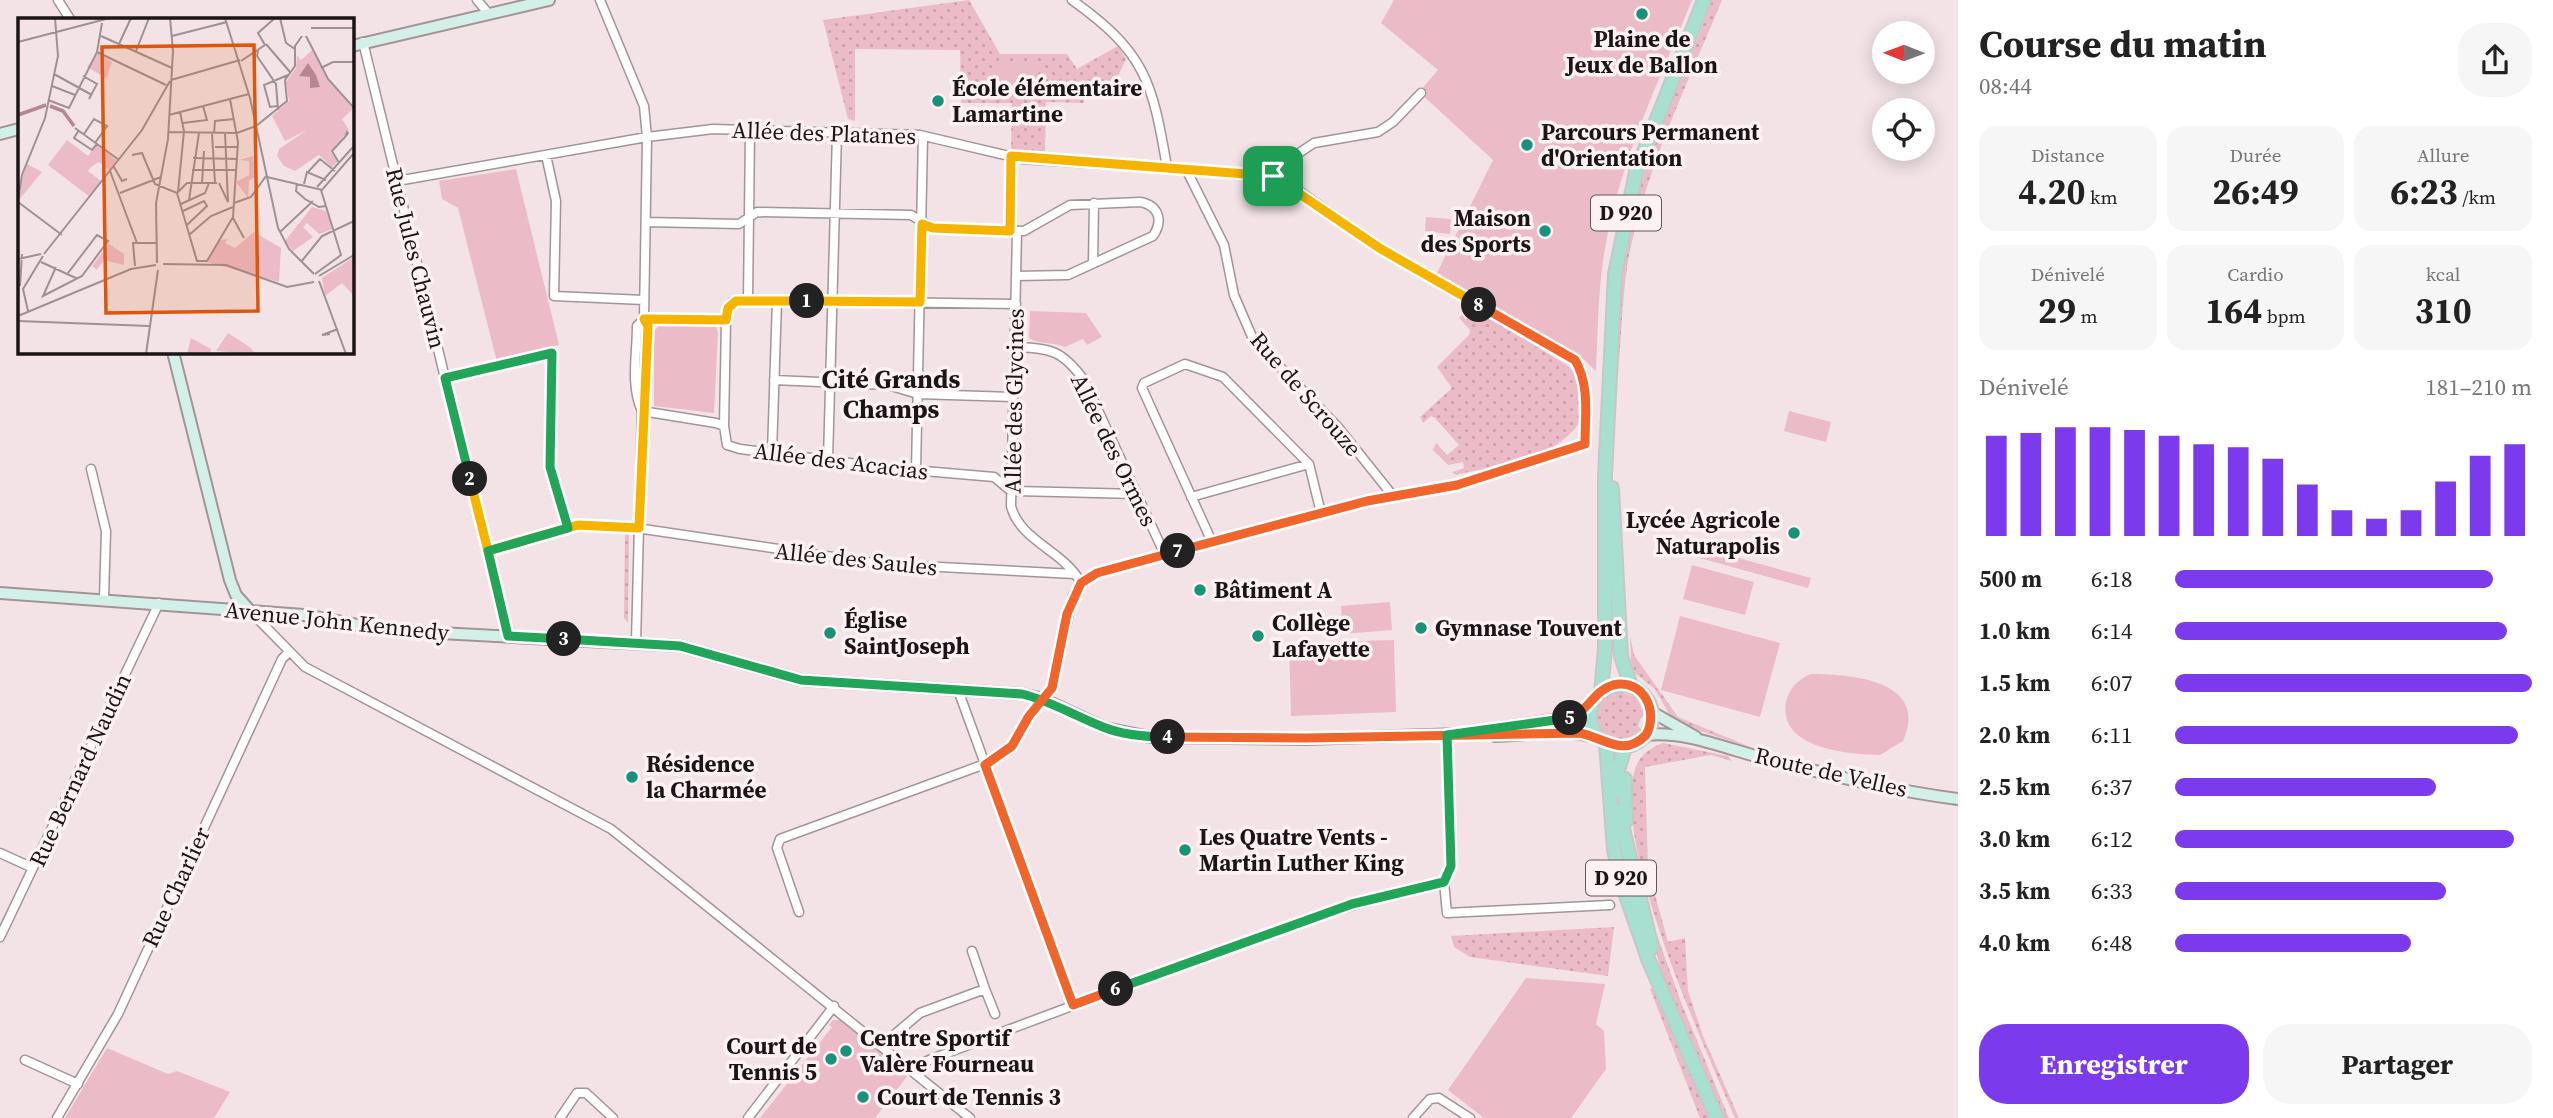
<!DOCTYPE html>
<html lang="fr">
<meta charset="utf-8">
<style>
:root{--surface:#fff;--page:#f6f6f6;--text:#222;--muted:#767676;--accent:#7c3aed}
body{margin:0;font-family:"Source Serif 4",serif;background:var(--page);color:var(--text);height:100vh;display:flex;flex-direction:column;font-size:26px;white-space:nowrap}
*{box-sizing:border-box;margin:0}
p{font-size:23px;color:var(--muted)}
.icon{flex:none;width:38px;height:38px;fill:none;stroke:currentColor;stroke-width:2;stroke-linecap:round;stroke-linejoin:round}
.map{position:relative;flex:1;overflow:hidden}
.details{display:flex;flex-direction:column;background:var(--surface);width:595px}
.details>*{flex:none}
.needle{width:46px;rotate:271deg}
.buttons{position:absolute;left:1872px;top:21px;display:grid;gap:14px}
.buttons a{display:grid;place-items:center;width:63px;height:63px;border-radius:50%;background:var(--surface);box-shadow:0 4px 18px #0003;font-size:35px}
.pin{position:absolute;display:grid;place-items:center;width:60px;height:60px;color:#fff;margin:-30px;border-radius:14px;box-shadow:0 4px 10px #0006}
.km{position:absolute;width:35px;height:35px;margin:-18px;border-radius:50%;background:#222;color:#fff;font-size:19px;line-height:35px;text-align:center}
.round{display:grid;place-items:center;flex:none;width:74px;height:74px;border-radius:28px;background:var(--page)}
.summary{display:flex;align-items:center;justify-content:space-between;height:119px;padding:0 21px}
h1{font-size:38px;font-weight:700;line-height:52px}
.stats{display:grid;grid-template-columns:repeat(3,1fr);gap:10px;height:119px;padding:7px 21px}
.stats div{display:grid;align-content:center;border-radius:18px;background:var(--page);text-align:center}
.stats b{font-size:35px;font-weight:700}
.stats small{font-size:19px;font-weight:400}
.stats p{font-size:19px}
.chart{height:196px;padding:14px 21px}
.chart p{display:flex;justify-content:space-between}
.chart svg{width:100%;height:126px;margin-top:7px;stroke:var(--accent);stroke-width:6}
.action{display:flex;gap:14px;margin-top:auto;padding:14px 21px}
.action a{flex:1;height:80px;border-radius:28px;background:var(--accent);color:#fff;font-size:28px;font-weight:700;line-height:80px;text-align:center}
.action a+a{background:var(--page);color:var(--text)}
ul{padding:0 21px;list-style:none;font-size:23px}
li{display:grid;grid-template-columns:112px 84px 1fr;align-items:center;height:52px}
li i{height:18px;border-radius:9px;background:var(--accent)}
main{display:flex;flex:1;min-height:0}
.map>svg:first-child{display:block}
</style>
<main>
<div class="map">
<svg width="1958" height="1118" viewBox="0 0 1958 1118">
<defs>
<pattern id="grass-dots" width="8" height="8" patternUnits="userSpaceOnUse" patternTransform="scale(1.75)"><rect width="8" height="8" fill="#ebbcc8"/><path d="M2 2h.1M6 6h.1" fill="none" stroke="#c9a1ab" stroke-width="1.8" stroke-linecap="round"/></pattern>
</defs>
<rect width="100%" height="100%" fill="#f3e3e7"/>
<!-- grass -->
<path fill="url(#grass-dots)" d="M969 0 1000 54H1067L1077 69 1118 46 1126 59 1110 93 1085 91 1084 103 1046 102 1045 151 1011 150 1012 103H961L960 50 855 49V121L848 119 823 20Z
M1712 0H1722C1687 85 1645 170 1628 261 1621 303 1622 346 1616 389 1618 334 1619 279 1630 225 1647 146 1686 75 1712 0Z
M1469 306 1567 365 1578 377 1579 423C1555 460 1496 465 1456 475L1453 472 1464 468 1463 462 1448 465 1433 450 1436 443 1447 455 1459 445 1435 418 1431 416 1423 423 1420 417 1452 388 1437 367 1469 335 1470 330 1459 318 1462 315 1466 320 1469 317 1466 311Z
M625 532 629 533 628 623 624 618Z
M1630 635 1634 655 1678 717 1755 749 1700 731 1669 714 1655 689 1635 673 1631 660Z
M1620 692 1637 698 1645 715 1641 717 1638 726 1641 730 1624 741 1604 735 1596 716 1604 698Z
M1663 743 1728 756 1732 761 1711 755 1645 767 1648 869 1668 942 1685 938 1688 991 1703 1036 1739 1118H1735C1705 1048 1604 830 1638 762 1643 752 1653 747 1663 743Z
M1644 899 1681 1002 1729 1118H1724L1660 968Z
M1614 927 1608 976 1470 957 1454 947 1451 936Z
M1654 987 1711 1118H1700L1650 989Z"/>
<!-- green -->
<path fill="#ebbcc8" d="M1394 0H1692C1660 79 1621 158 1606 243 1598 285 1598 328 1596 371L1579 355 1437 273 1493 160 1419 92 1438 70 1381 23Z
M993 65H1038V96H993Z
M516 169 559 345 497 362 458 208 442 199 439 181Z
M1426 217 1451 219 1450 234 1425 231Z
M1030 311 1086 313 1102 337 1087 345 1083 339 1065 347C1054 342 1039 345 1029 338Z
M660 325 716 327 718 333 714 413 654 406V331Z
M1789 411 1831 422 1826 442 1784 431Z
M1659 536 1811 578 1808 588 1656 546Z
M1692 565 1754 582 1745 615 1683 599Z
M1390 602 1392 630 1343 634 1341 606Z
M1680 616 1780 643 1760 717 1661 690Z
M1394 640 1396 712 1291 716 1289 643Z
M1811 674C1853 674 1930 681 1903 741L1880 755C1848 754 1778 749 1786 702 1789 689 1798 679 1811 674Z
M1526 978 1605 984 1596 1024 1604 1031 1606 1069 1571 1118H1484L1448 1090Z
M833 1020H840L909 1074 875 1118H760L832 1027 829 1025Z
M107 1048 168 1074 177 1071 230 1092 214 1118H65Z"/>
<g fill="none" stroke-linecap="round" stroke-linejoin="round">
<!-- street casing -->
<g stroke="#a29497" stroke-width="11">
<path id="street" d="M58 0 70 19
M477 0 488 13
M600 0 644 106 647 137 644 319 648 326 647 382 642 411 636 642
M1072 0C1146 53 1152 81 1167 167
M363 42 508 636
M546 155 556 201 554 296 644 300
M1186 169 1224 245 1234 295 1253 339 1337 426 1393 496
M1273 176 1281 165 1314 143 1378 132 1393 122 1421 93
M397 181 647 137 713 129 920 135 1022 159 1267 175 1285 181 1381 249 1575 360 1583 374 1585 388V444L1457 485 1367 501 1097 573 1081 583 1073 596 1052 688 1029 716 1012 746 985 764 780 839 777 848 799 912
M646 222 739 224 757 212 911 215 933 228 1024 231 1070 205 1140 202C1158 205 1164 220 1153 236L1068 275 1016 276
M1010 231 1011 156
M1017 231 1011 506C1019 539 1060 550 1078 578
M1093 263 1094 203
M748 300 750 130
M644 319 726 320 732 302 742 300 1016 304
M1015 347C1051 349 1061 349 1084 380L1165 555
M445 378 552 353 550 467 568 528
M774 380 888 385 918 394 1013 397
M642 411 716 423 724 426 727 445 740 449 889 468 994 477 1011 491 1137 494
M642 411C630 386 637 354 637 326L644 319
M724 426 726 320
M772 453 777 300
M828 460 837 133
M91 469 106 531 104 598
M916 471 923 136
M1191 497 1309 464
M1212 542 1142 388 1144 383 1185 364 1223 377 1309 464 1321 513
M488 551 578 525 623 526 881 564 1075 574
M251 612 305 667 611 829 970 1118
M958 690 1073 1005
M1447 735 1451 866 1444 882 1447 913 1610 905
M0 853 33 868
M0 937 159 603
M985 989 995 1014
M881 1046 920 1013 985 989 972 951
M25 1060 78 1084
M912 1071 919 1064C1006 1030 1094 998 1182 965 1269 933 1353 901 1444 882
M57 1118 118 1014 282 659 288 653
M560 1118 577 1093H586L613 1118
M748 1118 834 1006
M1413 1118 1430 1099 1439 1098 1470 1118"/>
</g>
<!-- secondary casing -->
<g stroke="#a29497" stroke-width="14">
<path id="secondary" d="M352 46 549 0
M0 134 19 129
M173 352 230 580 236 595 251 612
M0 593 304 615 384 630 680 646 801 680 1022 694 1043 699 1105 728 1150 737 1306 739 1460 734 1573 717 1593 702
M1652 712 1696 737
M1646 735C1685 730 1729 750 1767 759 1830 775 1894 791 1958 799
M1495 736C1529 735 1565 727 1598 738"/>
</g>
<!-- primary casing -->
<g stroke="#c8c7c7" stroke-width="16">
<path id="primary" d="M1612 488 1621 656 1631 686
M1590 716a31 31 0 1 1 62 0a31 31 0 1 1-62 0Z
M1601 692 1605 649V476L1615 274 1636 172 1704 0
M1606 744 1614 850 1623 887 1648 959 1717 1118
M1625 779 1626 821
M1617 791V774L1625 747
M1619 812 1652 948"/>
</g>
<!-- street -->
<use href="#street" stroke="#fff" stroke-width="8"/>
<!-- secondary -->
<use href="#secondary" stroke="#d3f0e8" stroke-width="10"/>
<!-- primary -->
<use href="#primary" stroke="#a7e0d1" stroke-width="12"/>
</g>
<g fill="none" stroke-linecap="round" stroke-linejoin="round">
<!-- split-1 casing -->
<g stroke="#fff" stroke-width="14">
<path id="split-1" d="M807 301 920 302 922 224 933 228 1010 231 1011 156 1273 176"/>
</g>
<!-- split-2 casing -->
<g stroke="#fff" stroke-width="14">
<path id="split-2" d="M470 479 488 551 578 525 639 528 648 326 644 319 726 320 728 308 736 301H807"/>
</g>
<!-- split-3 casing -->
<g stroke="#fff" stroke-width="14">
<path id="split-3" d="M470 479 445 378 552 353 550 467 568 528 488 551 508 636 564 639"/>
</g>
<!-- split-4 casing -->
<g stroke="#fff" stroke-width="14">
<path id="split-4" d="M564 639 680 646 801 680 1022 694C1051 701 1075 716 1103 727 1123 735 1147 737 1168 737"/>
</g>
<!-- split-5 casing -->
<g stroke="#fff" stroke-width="14">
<path id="split-5" d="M1168 737 1306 738 1580 733C1605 738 1623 758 1646 735 1659 712 1644 678 1613 685 1595 690 1588 711 1570 718"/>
</g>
<!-- split-6 casing -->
<g stroke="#fff" stroke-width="14">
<path id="split-6" d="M1116 989 1352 904 1444 882 1451 866 1447 735 1570 718"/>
</g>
<!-- split-7 casing -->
<g stroke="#fff" stroke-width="14">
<path id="split-7" d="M1116 989 1073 1005 985 765 1012 746 1029 716 1052 688 1067 614 1081 583 1097 573 1178 551"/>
</g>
<!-- split-8 casing -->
<g stroke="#fff" stroke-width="14">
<path id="split-8" d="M1178 551 1367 501 1457 485 1585 444C1585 416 1590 385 1575 360L1479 305"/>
</g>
<!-- split-9 casing -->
<g stroke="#fff" stroke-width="14">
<path id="split-9" d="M1273 176 1381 249 1479 305"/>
</g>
<!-- split-1 -->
<use href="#split-1" stroke="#f5b400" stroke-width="9"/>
<!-- split-2 -->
<use href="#split-2" stroke="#f5b400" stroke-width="9"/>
<!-- split-3 -->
<use href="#split-3" stroke="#22a559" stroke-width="9"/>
<!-- split-4 -->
<use href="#split-4" stroke="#22a559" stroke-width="9"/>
<!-- split-5 -->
<use href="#split-5" stroke="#f0652b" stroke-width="9"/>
<!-- split-6 -->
<use href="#split-6" stroke="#22a559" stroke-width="9"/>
<!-- split-7 -->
<use href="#split-7" stroke="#f0652b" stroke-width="9"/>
<!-- split-8 -->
<use href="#split-8" stroke="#f0652b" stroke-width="9"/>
<!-- split-9 -->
<use href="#split-9" stroke="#f5b400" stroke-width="9"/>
</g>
<!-- markers -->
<g fill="#189379" stroke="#fef1f4" stroke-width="2.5">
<circle cx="1642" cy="14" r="7"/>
<circle cx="938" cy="101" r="7"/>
<circle cx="1527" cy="145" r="7"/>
<circle cx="1545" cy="231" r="7"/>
<circle cx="1794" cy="533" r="7"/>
<circle cx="1200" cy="590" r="7"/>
<circle cx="1421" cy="628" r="7"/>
<circle cx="830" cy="633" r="7"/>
<circle cx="1258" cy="636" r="7"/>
<circle cx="632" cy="777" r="7"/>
<circle cx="1185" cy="850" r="7"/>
<circle cx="846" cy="1051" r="7"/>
<circle cx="831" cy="1059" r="7"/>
<circle cx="863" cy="1097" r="7"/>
</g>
<g text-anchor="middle" stroke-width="7" stroke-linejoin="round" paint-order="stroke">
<!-- shield labels -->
<g fill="#fef1f4" stroke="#5f5759" stroke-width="2">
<rect x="1591" y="195.5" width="70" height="35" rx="5"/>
<rect x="1586" y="860.5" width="70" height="35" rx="5"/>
</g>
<g font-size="21" font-weight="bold" fill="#1b1517">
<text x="1626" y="220">D 920</text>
<text x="1621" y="885">D 920</text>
</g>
<!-- poi labels -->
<g font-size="23" font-weight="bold" fill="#1b1517" stroke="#fef1f4" text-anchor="start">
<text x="1642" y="47" text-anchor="middle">Plaine de<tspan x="1642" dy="26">Jeux de Ballon</tspan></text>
<text x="952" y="96">École élémentaire<tspan x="952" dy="26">Lamartine</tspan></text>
<text x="1541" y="140">Parcours Permanent<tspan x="1541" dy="26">d'Orientation</tspan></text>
<text x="1531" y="226" text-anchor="end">Maison<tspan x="1531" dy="26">des Sports</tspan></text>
<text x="1780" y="528" text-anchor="end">Lycée Agricole<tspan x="1780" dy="26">Naturapolis</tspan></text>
<text x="1214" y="598">Bâtiment A</text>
<text x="844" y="628">Église<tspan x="844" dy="26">SaintJoseph</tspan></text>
<text x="1272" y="631">Collège<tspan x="1272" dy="26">Lafayette</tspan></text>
<text x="1435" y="636">Gymnase Touvent</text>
<text x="646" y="772">Résidence<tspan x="646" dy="26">la Charmée</tspan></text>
<text x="1199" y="845">Les Quatre Vents -<tspan x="1199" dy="26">Martin Luther King</tspan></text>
<text x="860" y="1046">Centre Sportif<tspan x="860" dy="26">Valère Fourneau</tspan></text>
<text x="817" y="1054" text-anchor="end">Court de<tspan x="817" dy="26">Tennis 5</tspan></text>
<text x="877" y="1105">Court de Tennis 3</text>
</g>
<!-- street labels -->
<g font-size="23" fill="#1b1517" stroke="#fef1f4">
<text transform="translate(824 133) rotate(2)" y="8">Allée des Platanes</text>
<text transform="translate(416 258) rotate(76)" y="8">Rue Jules Chauvin</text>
<text transform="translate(1306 394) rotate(49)" y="8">Rue de Scrouze</text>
<text transform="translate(1014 401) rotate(-89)" y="8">Allée des Glycines</text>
<text transform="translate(1114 450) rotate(64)" y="8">Allée des Ormes</text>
<text transform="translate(841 461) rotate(7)" y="8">Allée des Acacias</text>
<text transform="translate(856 559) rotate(6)" y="8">Allée des Saules</text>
<text transform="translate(337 621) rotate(6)" y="8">Avenue John Kennedy</text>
<text transform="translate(80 770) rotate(-65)" y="8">Rue Bernard Naudin</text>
<text transform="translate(1831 772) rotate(13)" y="8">Route de Velles</text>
<text transform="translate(176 887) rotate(-65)" y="8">Rue Charlier</text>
</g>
<!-- quarter labels -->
<g font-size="26" font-weight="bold" fill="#1b1517" stroke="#fef1f4">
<text x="891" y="388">Cité Grands<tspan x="891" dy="30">Champs</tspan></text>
</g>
</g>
<!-- overview -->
<g transform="translate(18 18)">
<rect width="336" height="336" fill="#f3e3e7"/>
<path d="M235 138 238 158 231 163 230 180 218 164 231 157V143L221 142ZM9 146 24 154 1 182 4 161ZM294 189 308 193 315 211 301 216 289 205 285 209 295 219 275 233 267 223ZM210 315 233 330 237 336 198 333ZM173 320 193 331 192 336H169Z" fill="#ebbcc8"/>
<path d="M294 32 310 62 335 91 324 101 331 112 313 133 319 144 314 149 301 137 277 153 266 148 259 138 261 131 289 112 267 123 254 98 271 83 268 64 278 50 279 37 283 42ZM80 35 94 44 88 60 69 49ZM49 122 70 138 79 127 98 142 92 153 81 144 73 149 70 153 83 163 72 179 30 147ZM236 214 263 230 261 264 189 244 202 222 210 221 207 225 217 230ZM91 226 106 236V247L86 242 79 252 74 248ZM336 239V278L324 265 307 278 304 260Z" fill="#ebbcc8"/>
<path d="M290 45 298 57 302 69 292 70V59L281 58Z" fill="#b68793"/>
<path fill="none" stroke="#b68793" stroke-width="3.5" d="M32 88 45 93 56 108M0 97 28 87"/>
<path fill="none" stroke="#9d9194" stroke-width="2" d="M207 0 232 80 260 210 271 231 296 256M262 0 268 25 277 31M293 10H336M83 18 154 50M154 18 209 4M288 18 310 61 336 90M0 24 92 0M101 26 113 0M248 26 272 54M240 32 239 38 258 66 260 92M118 33 131 0M79 34 148 67M223 43 247 27 240 15 257 0M303 50 315 44H336M36 56 74 77M65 58 79 66 71 81M153 62 222 42M34 68 57 77M30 82 51 90 79 34 84 5M259 88 252 89 246 67 270 57M151 97 231 76M165 105 189 102 185 88M57 110 101 142M61 112 56 120 74 132 79 126M150 114 219 115 238 108 269 83 267 62 277 48V28L284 18M194 115 197 165M196 115 197 103 216 101M66 116 76 101 89 108 77 125M197 129H220M114 137 124 135 137 166 159 175M175 140 220 141M321 145 314 133 327 119 330 115 329 114 327 119M96 149 104 163 109 161M174 152H219M92 153 119 225M290 154 302 141 317 153M249 159 304 172 336 135M184 165 186 133M201 165 210 184 207 115M279 165 278 173 287 181 301 189 308 188M286 166 289 154 308 162M299 169 336 128M160 174 166 113 162 94M102 175 143 159M159 175 179 243H189L215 199 220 124 212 81M159 175 169 165H199M0 182 4 157 27 100 40 38 37 0M171 182 181 115M0 184 44 217M216 185 233 179 248 158M163 186 187 175 191 165M165 193 186 183 189 188 169 207M215 200 226 220M262 214 295 183M171 217 193 198 215 189M26 236 124 112 152 63M0 241 23 236M23 244 60 261M283 244 304 218 336 203M139 245 138 185 150 121 155 33 152 0M145 246 208 247 269 269 296 264M117 248 115 225H138M38 249 25 278 64 258 90 223 79 217 50 255M297 256 323 237 303 172M301 258 336 237M301 263 328 336M2 268 4 236M10 293 5 271 25 238M0 298 113 251 138 247M0 303 131 308M312 316 304 317 320 311M128 336 140 252"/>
<path fill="#de560d" fill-opacity="0.15" stroke="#de560d" stroke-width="3.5" d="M236 27 240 293 88 295 84 29Z"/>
<rect width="336" height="336" fill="none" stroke="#1b1517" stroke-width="3.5"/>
</g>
</svg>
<div class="buttons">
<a><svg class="needle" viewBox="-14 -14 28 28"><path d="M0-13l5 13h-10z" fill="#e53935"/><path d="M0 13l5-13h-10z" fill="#767676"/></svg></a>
<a><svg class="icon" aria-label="locate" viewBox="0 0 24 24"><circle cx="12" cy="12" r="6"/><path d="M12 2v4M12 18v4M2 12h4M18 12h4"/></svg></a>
</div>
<div class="pin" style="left:1273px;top:176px;background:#1e9e55"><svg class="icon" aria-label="arrive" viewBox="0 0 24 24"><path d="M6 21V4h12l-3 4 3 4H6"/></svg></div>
<b class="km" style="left:807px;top:301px">1</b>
<b class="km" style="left:470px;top:479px">2</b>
<b class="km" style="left:564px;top:639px">3</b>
<b class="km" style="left:1168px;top:737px">4</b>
<b class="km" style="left:1570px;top:718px">5</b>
<b class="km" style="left:1116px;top:989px">6</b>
<b class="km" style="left:1178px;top:551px">7</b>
<b class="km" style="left:1479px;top:305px">8</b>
</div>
<section class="details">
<div class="summary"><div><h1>Course du matin</h1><p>08:44</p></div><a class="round"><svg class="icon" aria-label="share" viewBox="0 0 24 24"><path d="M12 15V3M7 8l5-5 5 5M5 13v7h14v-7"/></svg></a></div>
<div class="stats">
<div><p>Distance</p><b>4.20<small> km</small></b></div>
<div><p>Durée</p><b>26:49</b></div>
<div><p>Allure</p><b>6:23<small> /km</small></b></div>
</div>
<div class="stats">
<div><p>Dénivelé</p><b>29<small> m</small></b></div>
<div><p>Cardio</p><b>164<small> bpm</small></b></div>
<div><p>kcal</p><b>310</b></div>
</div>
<div class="chart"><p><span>Dénivelé</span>181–210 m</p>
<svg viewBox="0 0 160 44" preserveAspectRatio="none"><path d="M5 44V9M15 44V8M25 44V6M35 44V6M45 44V7M55 44V9M65 44V12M75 44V13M85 44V17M95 44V26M105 44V35M115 44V38M125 44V35M135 44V25M145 44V16M155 44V12"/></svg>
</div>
<ul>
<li><b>500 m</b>6:18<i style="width:89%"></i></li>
<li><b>1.0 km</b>6:14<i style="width:93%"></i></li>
<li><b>1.5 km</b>6:07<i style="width:100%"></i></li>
<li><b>2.0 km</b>6:11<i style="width:96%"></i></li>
<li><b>2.5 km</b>6:37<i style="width:73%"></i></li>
<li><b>3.0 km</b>6:12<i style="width:95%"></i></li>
<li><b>3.5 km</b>6:33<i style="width:76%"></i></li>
<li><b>4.0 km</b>6:48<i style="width:66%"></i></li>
</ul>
<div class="action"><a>Enregistrer</a><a>Partager</a></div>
</section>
</main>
